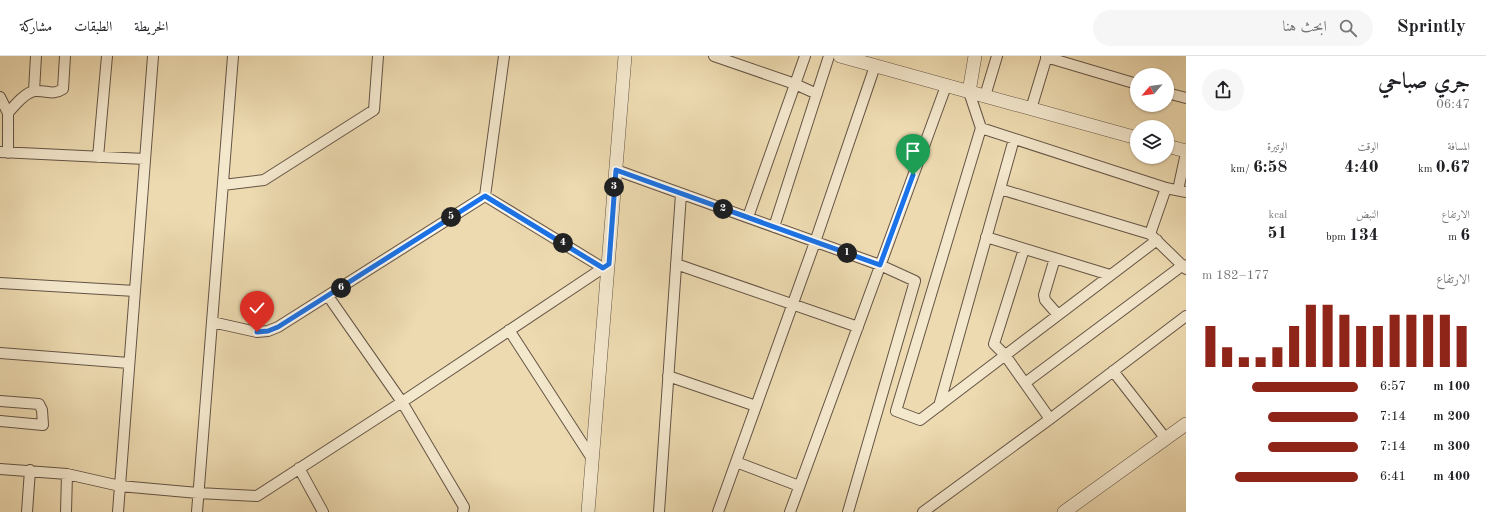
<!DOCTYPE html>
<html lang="ar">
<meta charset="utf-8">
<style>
:root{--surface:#fff;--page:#f6f6f6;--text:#202124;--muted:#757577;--line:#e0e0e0;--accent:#8f2418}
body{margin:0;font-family:"Old Standard TT",Amiri,serif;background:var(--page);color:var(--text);direction:rtl;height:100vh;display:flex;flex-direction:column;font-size:15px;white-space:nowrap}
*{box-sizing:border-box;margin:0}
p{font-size:13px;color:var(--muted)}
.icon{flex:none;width:22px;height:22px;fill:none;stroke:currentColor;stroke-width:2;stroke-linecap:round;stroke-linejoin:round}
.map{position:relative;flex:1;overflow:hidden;direction:ltr}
.side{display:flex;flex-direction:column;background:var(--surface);width:300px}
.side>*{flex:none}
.needle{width:26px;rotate:242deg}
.buttons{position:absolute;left:1130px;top:12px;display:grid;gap:8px}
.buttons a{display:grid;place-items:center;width:44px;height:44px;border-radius:50%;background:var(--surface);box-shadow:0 1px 3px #0004;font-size:20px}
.pin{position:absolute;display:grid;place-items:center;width:34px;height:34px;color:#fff;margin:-41px -17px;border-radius:50% 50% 50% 0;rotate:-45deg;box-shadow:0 0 4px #0007}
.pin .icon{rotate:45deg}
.km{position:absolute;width:20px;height:20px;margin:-10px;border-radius:50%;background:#222;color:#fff;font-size:11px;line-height:20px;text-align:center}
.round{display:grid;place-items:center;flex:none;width:42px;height:42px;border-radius:21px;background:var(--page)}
.head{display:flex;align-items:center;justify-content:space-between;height:68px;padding:0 16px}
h1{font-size:22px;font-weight:600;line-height:30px}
.figures{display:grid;grid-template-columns:repeat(3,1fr);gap:6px;height:68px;padding:4px 16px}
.figures div{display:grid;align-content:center}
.figures b{font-size:17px;font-weight:600}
.figures small{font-size:11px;font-weight:400}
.figures p{font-size:11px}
.chart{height:112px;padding:8px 16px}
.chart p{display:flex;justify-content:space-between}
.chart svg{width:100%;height:72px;margin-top:4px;stroke:var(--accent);stroke-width:6}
ul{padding:0 16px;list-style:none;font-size:13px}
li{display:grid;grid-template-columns:64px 48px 1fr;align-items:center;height:30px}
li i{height:10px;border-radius:5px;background:var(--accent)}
header{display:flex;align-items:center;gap:24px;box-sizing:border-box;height:56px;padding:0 20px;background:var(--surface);border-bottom:1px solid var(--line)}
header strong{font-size:19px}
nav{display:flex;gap:22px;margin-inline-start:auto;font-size:14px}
.search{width:280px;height:36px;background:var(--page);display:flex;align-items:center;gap:10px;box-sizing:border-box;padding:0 14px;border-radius:22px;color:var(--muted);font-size:15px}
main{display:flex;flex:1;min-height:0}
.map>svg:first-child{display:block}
</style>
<header>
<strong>Sprintly</strong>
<div class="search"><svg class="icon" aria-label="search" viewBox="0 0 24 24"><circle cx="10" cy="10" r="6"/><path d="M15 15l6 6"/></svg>ابحث هنا</div>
<nav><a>الخريطة</a><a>الطبقات</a><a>مشاركة</a></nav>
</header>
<main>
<section class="side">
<div class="head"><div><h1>جري صباحي</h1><p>06:47</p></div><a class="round"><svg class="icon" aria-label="share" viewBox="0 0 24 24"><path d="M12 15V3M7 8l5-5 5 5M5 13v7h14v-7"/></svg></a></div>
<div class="figures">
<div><p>المسافة</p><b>0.67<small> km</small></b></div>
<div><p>الوقت</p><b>4:40</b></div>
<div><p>الوتيرة</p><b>6:58<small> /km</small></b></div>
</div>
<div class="figures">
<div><p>الارتفاع</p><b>6<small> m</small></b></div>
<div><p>النبض</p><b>134<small> bpm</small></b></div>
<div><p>kcal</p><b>51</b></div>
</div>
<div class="chart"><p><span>الارتفاع</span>177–182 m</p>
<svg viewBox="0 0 160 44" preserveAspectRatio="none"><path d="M5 44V19M15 44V32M25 44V38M35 44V38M45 44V32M55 44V19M65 44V6M75 44V6M85 44V12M95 44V19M105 44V19M115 44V12M125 44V12M135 44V12M145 44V12M155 44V19"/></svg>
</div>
<ul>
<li><b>100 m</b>6:57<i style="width:68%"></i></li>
<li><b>200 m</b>7:14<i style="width:58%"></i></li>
<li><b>300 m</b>7:14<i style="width:58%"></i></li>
<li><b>400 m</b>6:41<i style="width:79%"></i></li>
</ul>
</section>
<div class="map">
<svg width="1186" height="456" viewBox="0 0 1186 456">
<rect width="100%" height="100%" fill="#eddab0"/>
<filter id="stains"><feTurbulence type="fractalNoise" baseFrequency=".005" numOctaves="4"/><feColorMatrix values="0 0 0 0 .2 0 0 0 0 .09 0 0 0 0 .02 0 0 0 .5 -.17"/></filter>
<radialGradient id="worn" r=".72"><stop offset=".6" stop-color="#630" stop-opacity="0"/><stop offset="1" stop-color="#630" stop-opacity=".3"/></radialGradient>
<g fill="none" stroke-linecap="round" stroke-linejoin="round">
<!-- minor casing -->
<g stroke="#645445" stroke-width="12">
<path id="minor" d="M714 0 795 28 817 38
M1046 1 1137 28
M34 35 36 0
M969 36 981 72 896 355 920 364 1157 184
M1167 37 1186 42
M985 40 997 0
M0 41 8 57V97
M1031 53 1047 0
M8 57C14 50 25 36 35 35 47 34 52 40 63 33L65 0
M981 72 1166 132 1186 136
M0 96 145 103
M98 101 107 0
M616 114 880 209 915 225 848 456
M223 129 264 124 374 54 378 0
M1166 132 1150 178 1186 213
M1000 133 1150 178
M1178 134 1186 97
M485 140 603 212
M748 161 805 0
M774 171 829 0
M986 181 1110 219
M1024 193 994 288 1005 299 1050 363
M1055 202 1044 239 1045 244 1058 259
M676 208 858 271
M0 227 135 235
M328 240 402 346 464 451 463 456
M212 266 257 276 268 275 278 271 485 140 504 0
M509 274 593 404
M0 297 129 307
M1113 315 1166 383
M668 320 756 350
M1025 327 1183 209
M0 345 39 348 42 354 43 369 0 365
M939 350 1014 83
M736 406 799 430
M299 412 323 456
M0 413 67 418 120 430 198 437 257 440 402 346 609 208
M27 456 30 414
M66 456 67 418
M118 456 153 0
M197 456 233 0
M659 456 681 138
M718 456 815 186 875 10
M790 456 946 30
M923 456 1050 363 1186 260"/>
</g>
<!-- tertiary casing -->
<g stroke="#645445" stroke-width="14">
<path id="tertiary" d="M840 0 1137 82
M969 36 975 0
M1167 90 1186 95
M588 456 625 0
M1064 456 1186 368"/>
</g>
<!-- minor -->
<use href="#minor" stroke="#f3e7cc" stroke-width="10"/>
<!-- tertiary -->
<use href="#tertiary" stroke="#f3e7cc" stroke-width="13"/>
</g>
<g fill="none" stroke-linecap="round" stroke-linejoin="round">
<!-- route casing -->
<g stroke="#fff" stroke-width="8">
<path id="route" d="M257 276 268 275 278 271 485 140 603 212 609 208 616 114 880 209 913 119"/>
</g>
<!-- route -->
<use href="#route" stroke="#1a73e8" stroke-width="5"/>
</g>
<rect width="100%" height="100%" filter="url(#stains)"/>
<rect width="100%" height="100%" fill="url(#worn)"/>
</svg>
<div class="buttons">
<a><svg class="needle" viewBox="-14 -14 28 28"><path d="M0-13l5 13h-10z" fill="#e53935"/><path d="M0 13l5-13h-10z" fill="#757577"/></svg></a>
<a><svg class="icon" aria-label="layers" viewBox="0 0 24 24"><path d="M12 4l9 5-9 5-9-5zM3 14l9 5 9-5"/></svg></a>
</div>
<div class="pin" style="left:913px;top:119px;background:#1e9e55"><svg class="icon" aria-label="arrive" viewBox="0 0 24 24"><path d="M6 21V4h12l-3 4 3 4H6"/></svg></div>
<div class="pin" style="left:257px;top:276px;background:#d93025"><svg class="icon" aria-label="check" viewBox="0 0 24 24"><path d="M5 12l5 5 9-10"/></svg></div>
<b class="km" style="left:847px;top:197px">1</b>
<b class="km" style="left:723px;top:153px">2</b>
<b class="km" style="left:614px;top:131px">3</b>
<b class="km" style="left:563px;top:187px">4</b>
<b class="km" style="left:451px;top:161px">5</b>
<b class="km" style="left:341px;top:232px">6</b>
</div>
</main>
